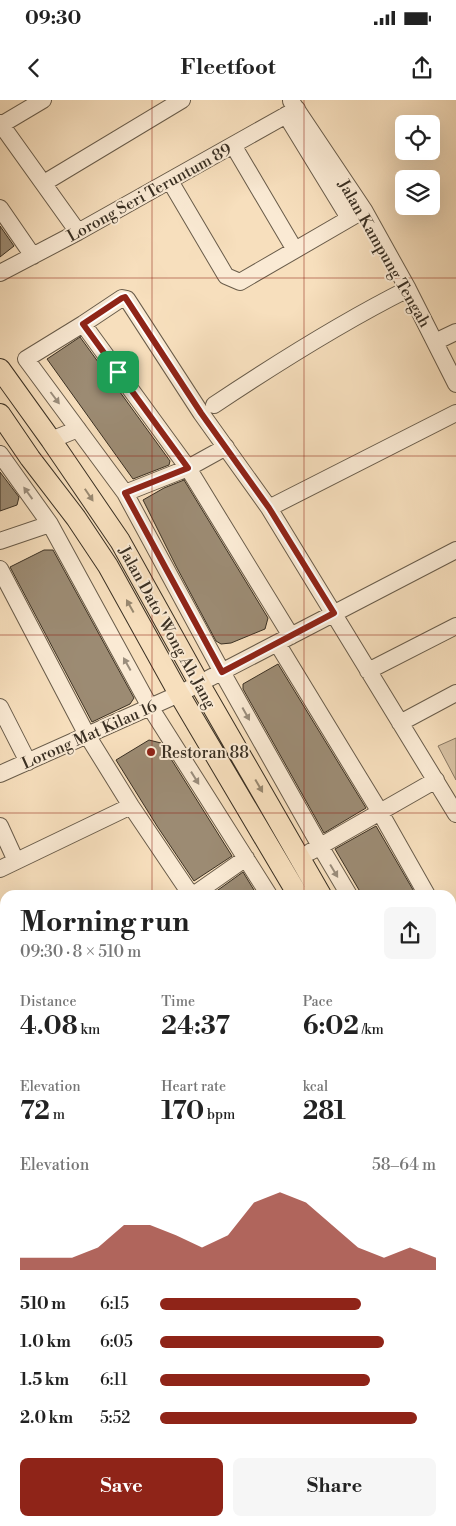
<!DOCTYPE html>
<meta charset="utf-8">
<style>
:root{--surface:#fff;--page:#f6f6f6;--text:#222;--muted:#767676;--accent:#8f2418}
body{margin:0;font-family:"Libre Bodoni",serif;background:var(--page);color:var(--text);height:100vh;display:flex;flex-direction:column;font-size:19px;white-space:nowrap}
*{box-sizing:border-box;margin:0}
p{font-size:16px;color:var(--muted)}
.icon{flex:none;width:28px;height:28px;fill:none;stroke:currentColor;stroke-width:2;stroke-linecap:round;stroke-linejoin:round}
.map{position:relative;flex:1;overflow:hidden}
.side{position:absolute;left:0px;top:790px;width:456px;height:636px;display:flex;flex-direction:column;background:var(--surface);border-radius:15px 15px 0 0;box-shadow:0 5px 20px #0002}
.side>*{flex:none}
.tools{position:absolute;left:395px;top:15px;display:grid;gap:10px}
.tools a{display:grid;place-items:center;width:45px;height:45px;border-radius:8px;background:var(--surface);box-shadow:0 5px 20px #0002;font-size:25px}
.pin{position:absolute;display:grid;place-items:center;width:42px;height:42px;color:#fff;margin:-21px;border-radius:10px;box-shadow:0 2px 8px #0006}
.round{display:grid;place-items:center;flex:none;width:52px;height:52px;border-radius:8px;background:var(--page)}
.head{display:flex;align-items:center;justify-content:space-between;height:85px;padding:0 20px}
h1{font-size:28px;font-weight:700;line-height:38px}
.metrics{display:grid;grid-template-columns:repeat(3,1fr);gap:8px;height:85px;padding:5px 20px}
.metrics div{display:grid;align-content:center}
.metrics b{font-size:25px;font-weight:700}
.metrics small{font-size:14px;font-weight:400}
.metrics p{font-size:14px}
.chart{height:140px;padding:10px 20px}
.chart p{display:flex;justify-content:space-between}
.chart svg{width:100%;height:90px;margin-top:5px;fill:var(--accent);opacity:.7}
.cta{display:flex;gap:10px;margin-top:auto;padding:10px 20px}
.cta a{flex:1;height:58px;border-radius:8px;background:var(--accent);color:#fff;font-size:20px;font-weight:700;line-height:58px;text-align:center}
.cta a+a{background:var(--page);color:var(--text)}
ul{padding:0 20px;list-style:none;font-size:16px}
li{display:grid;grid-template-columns:80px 60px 1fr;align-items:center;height:38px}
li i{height:12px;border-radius:6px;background:var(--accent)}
.status{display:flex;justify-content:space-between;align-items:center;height:35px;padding:0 25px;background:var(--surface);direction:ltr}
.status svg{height:14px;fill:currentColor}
header{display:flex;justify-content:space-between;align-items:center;height:65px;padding:0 20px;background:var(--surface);font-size:22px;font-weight:700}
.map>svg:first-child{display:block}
</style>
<div class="status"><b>09:30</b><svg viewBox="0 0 49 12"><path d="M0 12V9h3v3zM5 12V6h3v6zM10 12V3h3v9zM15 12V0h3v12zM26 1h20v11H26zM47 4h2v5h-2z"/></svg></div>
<header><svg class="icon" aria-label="back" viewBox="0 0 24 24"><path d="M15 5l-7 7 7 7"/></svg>Fleetfoot<svg class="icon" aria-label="share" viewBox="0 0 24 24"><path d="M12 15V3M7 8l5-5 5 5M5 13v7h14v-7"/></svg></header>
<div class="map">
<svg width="456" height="1426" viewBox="0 0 456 1426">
<rect width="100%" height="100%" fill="#f7dfbd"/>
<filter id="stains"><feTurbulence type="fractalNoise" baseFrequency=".004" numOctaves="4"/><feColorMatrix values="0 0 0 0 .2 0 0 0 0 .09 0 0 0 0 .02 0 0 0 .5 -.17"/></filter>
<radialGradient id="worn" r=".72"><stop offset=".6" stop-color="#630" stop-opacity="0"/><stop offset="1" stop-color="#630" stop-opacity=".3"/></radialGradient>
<!-- green -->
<path fill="#d7c1a3" stroke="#887863" d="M456 638V680L438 646Z
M456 1360V1426H397L396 1421H451V1361Z
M233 1421H303L304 1426H233Z"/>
<!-- building -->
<path fill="#9c8b73" stroke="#3a3023" d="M0 126 14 146 0 157Z
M80 237 170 361 169 365 133 379 47 259Z
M0 372 19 397 17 405 0 411Z
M184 380 268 518 265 529 231 543 221 544 216 541 176 466 143 400 164 388Z
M44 450H53L134 598 130 604 92 622 10 467Z
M278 564 366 708 324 733 243 589V584Z
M149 640 161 643 232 756 194 781 157 726 116 660Z
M376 726 416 795H362L335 749Z
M243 772 257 795H211Z"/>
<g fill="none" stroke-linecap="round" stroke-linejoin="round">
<!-- minor casing -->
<g stroke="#695c4a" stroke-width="18">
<path id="minor" d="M291 1 364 110 408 189 456 284
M286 15 349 118
M0 23 78 132
M1 25 43 0
M233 45 295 150
M170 81 226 176 240 182 364 110
M44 83 182 0
M0 108 33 156
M0 173 78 132 297 9
M83 224 188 368 291 536
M435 242 456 232
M214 305C277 263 340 223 408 189
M51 340 78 329
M0 354 50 424 150 607 269 795
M125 393 188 368 226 347
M269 408 456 313
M0 441 50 424
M0 469 87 635 131 706 191 795
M277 543 380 712 427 795
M368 571 456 526
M0 607 28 662
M400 623 456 593
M0 674 179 594 456 450
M0 726 16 761
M310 752 436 680
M0 769 131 706
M190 795 199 791 246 758
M349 795 320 746 222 572 125 393 26 259 83 224 122 198 127 199 201 313 269 408 456 714
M451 837 456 845
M0 882 5 880
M451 887 456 883
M0 954 5 963
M451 965 456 973
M0 1000 5 998
M0 1063 5 1061
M0 1129 5 1126
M451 1203 456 1210
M451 1253H456
M0 1261 5 1274
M451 1313 456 1312
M451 1338 456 1336
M0 1366H5
M0 1391H5
M85 1421V1426
M227 1421 228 1426
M319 1421 320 1426
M24 1426 56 1422 66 1426"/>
</g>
<!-- major casing -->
<g stroke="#3a3023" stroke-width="22">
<path id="major" d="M0 269 51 340 120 441 199 583 321 795
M0 314 30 358 76 418 108 466 179 594 298 795
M451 1007 456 1015
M451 1052 456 1060"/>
</g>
<!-- minor -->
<use href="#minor" stroke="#faead4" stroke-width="16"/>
<!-- major -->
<use href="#major" stroke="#f7dfbd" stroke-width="20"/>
</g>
<!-- one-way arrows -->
<defs><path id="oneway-solid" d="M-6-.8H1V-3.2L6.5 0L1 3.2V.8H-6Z" transform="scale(1.25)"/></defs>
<g fill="#9a8d7c">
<use href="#oneway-solid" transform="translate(55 298) rotate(53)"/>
<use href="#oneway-solid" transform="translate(28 393) rotate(-126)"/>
<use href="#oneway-solid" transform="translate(127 564) rotate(-119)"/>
<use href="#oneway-solid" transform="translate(246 614) rotate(61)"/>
<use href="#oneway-solid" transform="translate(195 678) rotate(58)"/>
<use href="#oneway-solid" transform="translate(334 771) rotate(59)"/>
</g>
<g fill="#988870">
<use href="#oneway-solid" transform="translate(89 395) rotate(56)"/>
<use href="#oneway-solid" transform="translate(130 506) rotate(-119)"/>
<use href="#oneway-solid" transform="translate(259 686) rotate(60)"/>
</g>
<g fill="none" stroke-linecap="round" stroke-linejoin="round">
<!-- route casing -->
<g stroke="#fff" stroke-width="10">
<path id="route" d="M125 197 201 313 269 408 334 513 222 572 125 393 188 368 83 224 122 198Z"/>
</g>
<!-- route -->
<use href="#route" stroke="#8f2418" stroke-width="6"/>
</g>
<!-- grid -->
<path fill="none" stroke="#8f2418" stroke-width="1" stroke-opacity="0.55" d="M152 0V795M304 0V795M0 178H456M0 356H456M0 535H456M0 713H456M0 891H5M451 891H456M0 1070H5M451 1070H456M0 1248H5M451 1248H456M152 1421V1426M304 1421V1426"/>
<!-- markers -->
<circle fill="#8f2418" stroke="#faead4" stroke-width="2" cx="151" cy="652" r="5"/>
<g text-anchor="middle" stroke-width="4" stroke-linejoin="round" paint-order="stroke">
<!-- street labels -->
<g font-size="16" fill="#3a3023" stroke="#faead4">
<text transform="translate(149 92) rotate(-29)" y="6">Lorong Seri Teruntum 89</text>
<text transform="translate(385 153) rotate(60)" y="6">Jalan Kampung Tengah</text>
<text transform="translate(168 527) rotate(61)" y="6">Jalan Dato' Wong Ah Jang</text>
<text transform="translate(89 634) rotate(-24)" y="6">Lorong Mat Kilau 16</text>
</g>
<!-- poi labels -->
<g font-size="16" fill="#3a3023" stroke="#faead4" text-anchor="start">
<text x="161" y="658">Restoran 88</text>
</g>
</g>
<rect width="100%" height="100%" filter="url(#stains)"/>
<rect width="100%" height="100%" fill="url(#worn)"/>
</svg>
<div class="tools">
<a><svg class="icon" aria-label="locate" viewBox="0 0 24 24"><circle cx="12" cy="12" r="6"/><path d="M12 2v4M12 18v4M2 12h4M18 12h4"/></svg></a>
<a><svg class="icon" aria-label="layers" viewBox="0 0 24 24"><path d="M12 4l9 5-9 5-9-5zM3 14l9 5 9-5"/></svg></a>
</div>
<div class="pin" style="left:118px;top:272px;background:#1e9e55"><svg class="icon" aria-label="arrive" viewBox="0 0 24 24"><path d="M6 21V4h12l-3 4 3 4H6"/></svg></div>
<section class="side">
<div class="head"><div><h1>Morning run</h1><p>09:30 · 8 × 510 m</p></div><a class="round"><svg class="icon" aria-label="share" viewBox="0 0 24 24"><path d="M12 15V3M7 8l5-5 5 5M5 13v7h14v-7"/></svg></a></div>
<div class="metrics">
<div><p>Distance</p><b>4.08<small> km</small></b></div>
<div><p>Time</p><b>24:37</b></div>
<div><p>Pace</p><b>6:02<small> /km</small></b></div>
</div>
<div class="metrics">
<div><p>Elevation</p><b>72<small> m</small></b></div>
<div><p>Heart rate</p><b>170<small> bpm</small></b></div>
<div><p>kcal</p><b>281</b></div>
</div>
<div class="chart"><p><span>Elevation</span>58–64 m</p>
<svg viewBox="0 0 160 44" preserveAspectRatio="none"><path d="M0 44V38L10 38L20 38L30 33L40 22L50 22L60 27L70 33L80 27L90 11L100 6L110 11L120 22L130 33L140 38L150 33L160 38V44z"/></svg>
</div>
<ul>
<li><b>510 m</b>6:15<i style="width:73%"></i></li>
<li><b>1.0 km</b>6:05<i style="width:81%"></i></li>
<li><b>1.5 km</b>6:11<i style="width:76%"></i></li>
<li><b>2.0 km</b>5:52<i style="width:93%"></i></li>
</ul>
<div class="cta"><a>Save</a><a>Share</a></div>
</section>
</div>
